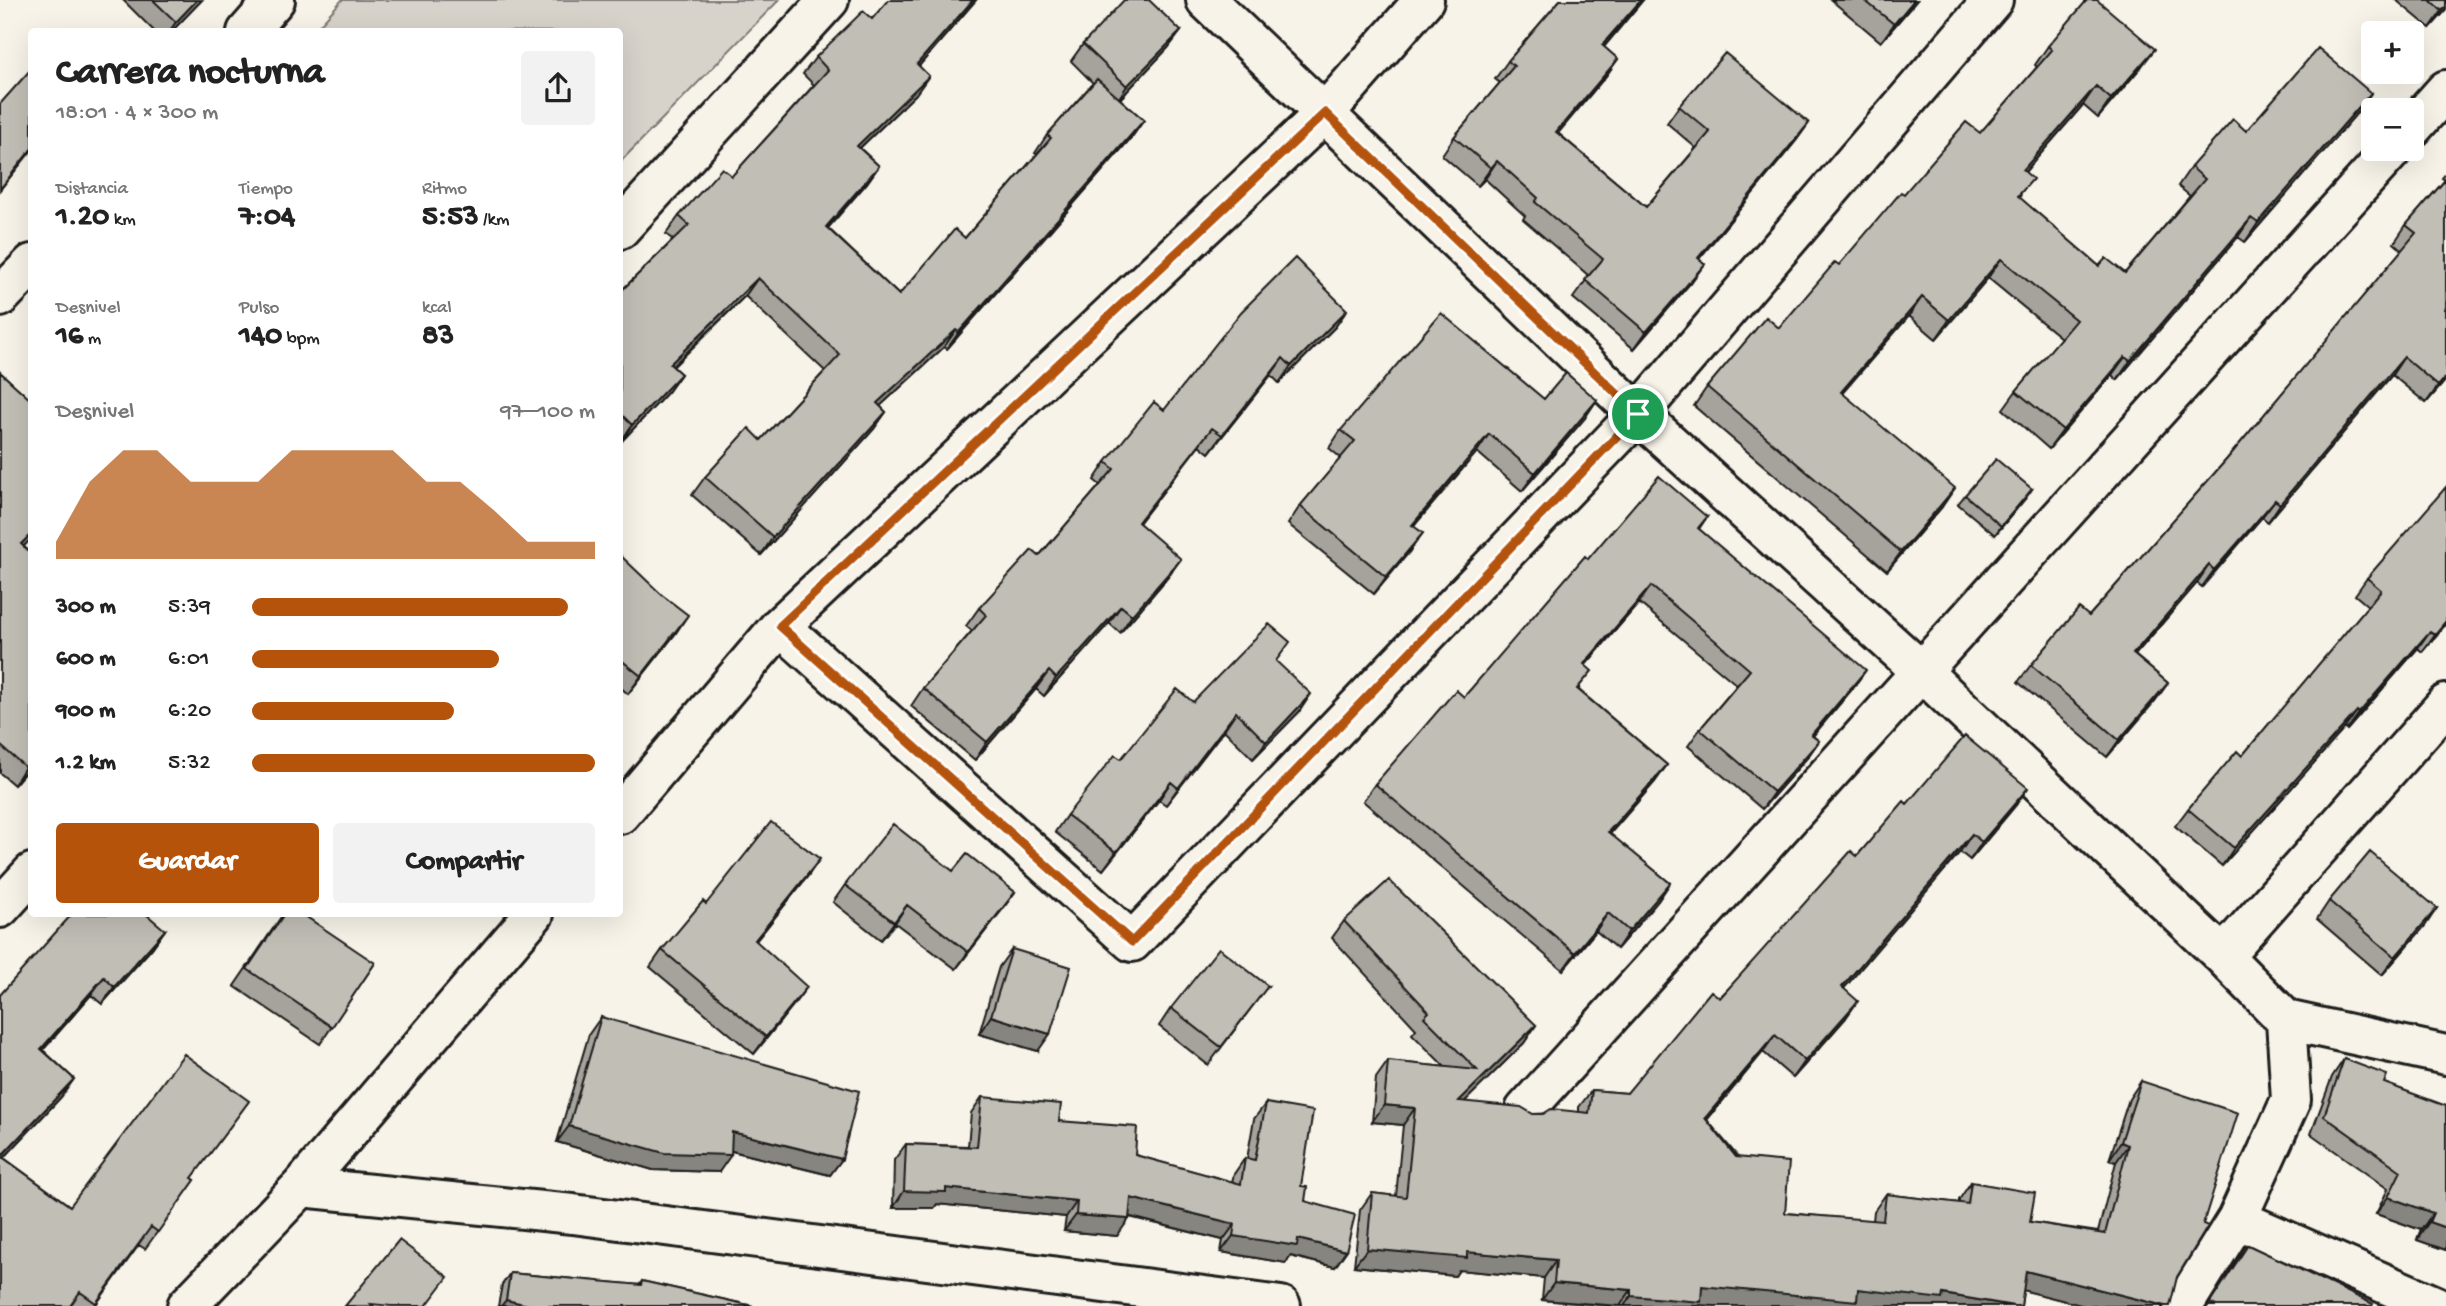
<!DOCTYPE html>
<html lang="es">
<meta charset="utf-8">
<style>
:root{--surface:#fff;--page:#f2f2f2;--text:#222;--muted:#767676;--accent:#b45309}
body{margin:0;font-family:"Gochi Hand",sans-serif;background:var(--page);color:var(--text);height:100vh;display:flex;flex-direction:column;font-size:26px;white-space:nowrap}
*{box-sizing:border-box;margin:0}
p{font-size:23px;color:var(--muted)}
.icon{flex:none;width:38px;height:38px;fill:none;stroke:currentColor;stroke-width:2;stroke-linecap:round;stroke-linejoin:round}
.map{position:relative;flex:1;overflow:hidden}
.panel{position:absolute;left:28px;top:28px;width:595px;height:889px;display:flex;flex-direction:column;background:var(--surface);border-radius:7px;box-shadow:0 7px 28px #0002}
.panel>*{flex:none}
.buttons{position:absolute;left:2361px;top:21px;display:grid;gap:14px}
.buttons a{display:grid;place-items:center;width:63px;height:63px;border-radius:7px;background:var(--surface);box-shadow:0 7px 28px #0002;font-size:35px}
.pin{position:absolute;display:grid;place-items:center;width:60px;height:60px;color:#fff;margin:-30px;border:4px solid #fff;border-radius:50%;box-shadow:0 2px 7px #0007}
.round{display:grid;place-items:center;flex:none;width:74px;height:74px;border-radius:7px;background:var(--page)}
.overview{display:flex;align-items:center;justify-content:space-between;height:119px;padding:0 28px}
h1{font-size:38px;font-weight:700;line-height:52px}
.figures{display:grid;grid-template-columns:repeat(3,1fr);gap:10px;height:119px;padding:7px 28px}
.figures div{display:grid;align-content:center}
.figures b{font-size:30px;font-weight:700}
.figures small{font-size:19px;font-weight:400}
.figures p{font-size:19px}
.chart{height:196px;padding:14px 28px}
.chart p{display:flex;justify-content:space-between}
.chart svg{width:100%;height:126px;margin-top:7px;fill:var(--accent);opacity:.7}
.cta{display:flex;gap:14px;margin-top:auto;padding:14px 28px}
.cta a{flex:1;height:80px;border-radius:7px;background:var(--accent);color:#fff;font-size:28px;font-weight:700;line-height:80px;text-align:center}
.cta a+a{background:var(--page);color:var(--text)}
ul{padding:0 28px;list-style:none;font-size:23px}
li{display:grid;grid-template-columns:112px 84px 1fr;align-items:center;height:52px}
li i{height:18px;border-radius:9px;background:var(--accent)}
.map>svg:first-child{display:block}
</style>
<div class="map">
<svg width="2446" height="1306" viewBox="0 0 2446 1306">
<rect width="100%" height="100%" fill="#f7f3e8"/>
<filter id="ink" filterUnits="userSpaceOnUse"><feTurbulence type="fractalNoise" baseFrequency=".0143" numOctaves="2"/><feDisplacementMap in="SourceGraphic" scale="14" xChannelSelector="R" yChannelSelector="G"/><feConvolveMatrix kernelMatrix="1 2 1 2 8 2 1 2 1" color-interpolation-filters="sRGB"/></filter>
<g filter="url(#ink)">
<!-- green -->
<path fill="#d7d3cb" stroke="#7a7874" stroke-width="2" d="M342 0H779L620 162V32L314 31Z"/>
<g fill="none" stroke-linecap="round" stroke-linejoin="round">
<!-- minor casing -->
<g stroke="#1c1c1c" stroke-width="44">
<path id="minor" d="M1206 0 1638 414 1920 670 2223 956 2286 1020 2446 1055
M247 32 275 0
M2412 128 2446 90
M620 229 829 0
M0 297 32 264
M780 626 1132 942 1638 414 1993 0
M620 814 780 626 1325 113 1424 0
M0 908 32 873
M2223 956 2446 704
M1525 1110 2393 149
M301 1187 573 1214 1281 1306
M2237 1219 2436 1306
M187 1306 301 1187 534 914
M2183 1306 2237 1219 2291 1100 2286 1020"/>
</g>
<!-- minor -->
<use href="#minor" stroke="#f7f3e8" stroke-width="38"/>
</g>
<!-- wall -->
<path fill="#a5a39c" stroke="#1c1c1c" stroke-width="2" d="M123 0H202L171 32H155Z
M976 0 919 66 916 94 860 148 879 166 867 183 828 228 899 295 965 238 1037 154 1035 153 1047 135 1093 83 1071 61 1083 44 1181 31 1168 48 1120 99 1144 120 1132 137 947 349 944 347 880 406 886 412 874 429 761 555 692 495 705 477 761 440 825 371 745 296 673 367 681 374 668 392 620 443V292L673 240 666 234 679 216 732 176 814 85 803 74 816 57 872 19Z
M1560 0H1643L1604 47 1618 59 1606 76 1558 133 1646 207 1696 148 1667 123 1679 106 1809 123 1796 141 1699 259 1692 281 1634 349 1573 298 1589 276 1523 219 1525 216 1485 179 1478 186 1442 155 1454 137 1500 83 1495 79 1508 61Z
M1831 0H1917L1881 42Z
M2396 0H2446V10L2430 28Z
M2048 46 2141 67 2098 118 2083 105 2025 172 2020 198 2099 266 2125 273 2190 196 2178 186 2191 167 2246 131 2371 93 2358 112 2245 242 2238 237 2117 380 2112 375 2049 449 2003 409 2016 391 2061 338 1988 278 1936 339 1909 316 1842 393 1942 507 1887 571 1694 406 1707 387 1779 328 1839 265 1904 194 1980 133 2037 67 2035 65Z
M2446 173V380L2426 403 2392 375 2268 522 2262 517 2202 587 2197 583 2135 655 2168 683 2155 701 2107 757 2018 682 2031 665 2089 616 2227 459 2402 250 2394 243 2406 225 2445 180 2442 178Z
M1347 310 1335 327 1279 383 1271 375 1209 453 1199 445 1139 523 1168 577 1120 633 1109 623 1044 696 1036 689 975 760 911 706 923 688 972 631 966 626 979 608 1039 556 1100 485 1094 480 1106 462 1164 410Z
M0 372 31 401 32 538 23 546 32 764 14 785 0 773Z
M1544 399 1585 418 1522 491 1477 452 1414 526 1410 551 1374 594 1288 524 1300 506 1341 458 1329 448 1341 430Z
M2032 489 1995 535 1958 504 1965 495Z
M1707 517 1699 529 1854 687 1813 736 1819 741 1807 758 1762 809 1688 746 1700 729 1737 685 1639 603 1585 665 1579 690 1667 765 1655 782 1610 834 1670 883 1658 901 1617 949 1596 931 1563 970 1363 801 1375 784 1464 697 1588 559Z
M620 555 676 633 628 694 620 687Z
M2367 578 2446 624 2422 652 2418 648 2347 730 2345 728 2222 866 2175 826 2188 809 2242 756 2368 606 2355 595Z
M1276 661 1299 712 1253 759 1224 730 1166 805 1159 800 1103 870 1055 832 1067 815 1121 759 1193 702Z
M1907 804 2016 805 1970 860 1960 852 1843 989 1846 1018 1793 1078 1763 1052 1707 1120 1785 1213 1873 1221 1874 1211 1886 1194 1959 1203V1200L1971 1182 2030 1222 2098 1232 2116 1162 2109 1160 2129 1099 2141 1081 2177 1277 2165 1306H2085L2023 1290 2021 1306H1714L1699 1305 1698 1306H1609L1542 1300 1544 1278 1459 1270 1455 1276 1354 1266 1360 1210 1372 1193 1396 1196 1403 1125 1372 1122 1376 1078 1388 1061 1445 1067 1412 1034 1416 1029 1332 938 1344 921 1536 1025 1524 1043 1464 1102 1533 1114 1579 1112V1107L1592 1090 1627 1093Z
M953 871 1015 892 956 969 895 923 881 940 833 902 845 885Z
M808 876 756 941 795 1003 754 1054 650 967 662 950 706 904Z
M2329 901 2437 908 2425 926 2382 975 2317 919Z
M283 914 375 963 320 1044 234 986Z
M165 930 152 948 102 1004 91 995 43 1050 74 1079 61 1097 4 1158 70 1206 249 1101 192 1178 195 1180 145 1249 139 1245 95 1306H0V995Z
M1012 949 1038 1051 979 1034 999 967Z
M1268 986 1208 1065 1159 1026 1171 1008Z
M601 1017 842 1159 830 1175 731 1151 719 1172 653 1170 557 1142 589 1034Z
M2344 1059 2384 1083 2446 1106V1250L2417 1240 2421 1230 2376 1214 2388 1189 2311 1134 2332 1077Z
M982 1097 1059 1121 1135 1155 1232 1182 1234 1174 1245 1158 1247 1159 1254 1119 1266 1103 1301 1186 1305 1201 1346 1251 1335 1267 1290 1256 1286 1263 1221 1252 1223 1240 1129 1217 1117 1236 1064 1231 1066 1217 937 1204 934 1208H893L894 1160 906 1144 968 1146 971 1113Z
M2248 1245 2372 1306H2208Z
M510 1273 639 1285 642 1281 753 1306H498L502 1285Z"/>
<!-- shaded-wall -->
<path fill="#86857f" stroke="#1c1c1c" stroke-width="2" d="M197 0H202L171 32H169L176 22Z
M973 0H976L905 82 917 64Z
M1641 0H1643L1590 63 1602 45Z
M1914 0H1917L1881 42 1894 24Z
M2446 6V10L2430 28 2442 11Z
M1181 31 1168 48 1115 104 1127 86Z
M2155 49 2141 67 2098 118 2111 99Z
M1618 59 1606 76 1544 150 1556 132Z
M929 76 916 94 844 163 857 146Z
M2096 86 2083 105 2010 189 2023 170Z
M2371 93 2358 112 2245 242 2258 223Z
M1144 120 1132 137 947 349 959 332Z
M1809 123 1796 141 1685 275 1698 258Z
M32 148V150L0 190V189Z
M1497 161 1485 179 1478 186 1491 168Z
M879 166 867 183 814 244 826 227Z
M2251 218 2238 237 2117 380 2130 361Z
M2001 259 1988 278 1936 339 1949 320Z
M1705 264 1692 281 1634 349 1646 332Z
M758 278 745 296 657 381 670 364Z
M1922 297 1909 316 1827 411 1841 392Z
M1347 310 1335 327 1279 383 1291 366Z
M956 330 944 347 864 421 877 403Z
M2125 357 2112 375 2049 449 2063 430Z
M2404 357 2392 375 2268 522 2280 504Z
M1283 358 1271 375 1209 453 1222 435Z
M681 374 668 392 620 443 632 425Z
M2446 377V380L2426 403 2438 386Z
M1597 400 1585 418 1522 491 1535 473Z
M886 412 874 429 761 555 773 537Z
M1212 428 1199 445 1126 540 1138 522Z
M1489 434 1477 452 1400 542 1412 525Z
M1955 488 1942 507 1887 571 1901 552Z
M2032 489 2026 498 1995 535 2001 526Z
M2275 500 2262 517 2202 587 2214 570Z
M32 533V538L9 561 21 544Z
M1423 533 1410 551 1374 594 1386 577Z
M1181 559 1168 577 1120 633 1132 615Z
M2209 565 2197 583 2121 671 2133 654Z
M1651 586 1639 603 1572 681 1584 664Z
M1121 606 1109 623 1044 696 1056 678Z
M688 615 676 633 628 694 641 676Z
M2446 621V624L2422 652 2435 634Z
M2430 631 2418 648 2347 730 2359 713Z
M1866 670 1854 687 1799 752 1811 735Z
M1049 671 1036 689 975 760 987 742Z
M2168 683 2155 701 2107 757 2119 740Z
M1311 694 1299 712 1253 759 1266 742Z
M2357 711 2345 728 2222 866 2234 848Z
M1236 712 1224 730 1166 805 1178 788Z
M1819 741 1807 758 1762 809 1774 792Z
M32 761V764L14 785 25 767Z
M1667 765 1655 782 1596 849 1608 832Z
M1171 782 1159 800 1103 870 1116 852Z
M2028 788 2016 805 1970 860 1982 842Z
M1972 834 1960 852 1830 1005 1842 987Z
M820 859 808 876 743 957 755 940Z
M1670 883 1658 901 1617 949 1629 931Z
M1015 892 1003 909 956 969 968 952Z
M907 905 895 923 881 940 894 922Z
M2437 908 2425 926 2382 975 2395 957Z
M1608 913 1596 931 1563 970 1575 953Z
M165 930 152 948 102 1004 114 987Z
M104 977 91 995 29 1066 41 1049Z
M807 987 795 1003 754 1054 766 1037Z
M1858 1001 1846 1018 1793 1078 1805 1061Z
M991 1016 1050 1034 1038 1051 979 1034Z
M1536 1025 1524 1043 1447 1119 1459 1101Z
M1775 1035 1763 1052 1693 1136 1705 1118Z
M74 1079 61 1097 0 1162V1158Z
M1384 1105 1415 1108 1403 1125 1372 1122Z
M569 1126 731 1155 719 1172 653 1170 557 1142Z
M732 1132 842 1159 830 1175 720 1148Z
M2121 1142 2128 1145 2116 1162 2109 1160Z
M946 1188 1077 1201 1066 1217 937 1204 934 1208H893L904 1191Z
M2388 1197 2433 1213 2421 1230 2376 1214Z
M1131 1198 1235 1224 1223 1240 1119 1214Z
M1076 1215 1129 1219 1117 1236 1064 1231Z
M2429 1222 2446 1228V1250L2417 1240Z
M1233 1236 1298 1239 1346 1251 1335 1267 1290 1256 1286 1263 1221 1252Z
M1367 1249 1467 1252 1556 1260 1544 1278 1459 1270 1455 1276 1354 1266Z
M2026 1271 2165 1306H2085L2014 1288Z
M1554 1283 1631 1290 1620 1306 1542 1300Z
M1702 1286 1858 1289 1943 1294 2014 1306H1714L1699 1305 1698 1306H1624L1631 1296Z
M506 1300 533 1306H501Z"/>
<!-- building -->
<path fill="#c0beb5" stroke="#1c1c1c" stroke-width="2" d="M153 0H197L176 22Z
M888 0H973L917 64 929 76 857 146 879 166 826 227 899 295 955 229 965 238 1051 138 1047 135 1097 79 1144 120 959 332 956 330 877 403 886 412 773 537 705 477 749 428 761 440 840 355 758 278 670 364 681 374 632 425 620 413V292L689 225 679 216 722 168 732 176 828 70 816 57 863 11 872 19Z
M1124 0H1149L1181 31 1127 86 1083 44Z
M1560 0H1641L1602 45 1618 59 1556 132 1646 207 1710 132 1679 106 1725 53 1809 123 1698 258 1705 264 1646 332 1585 280 1603 259 1535 202 1538 198 1497 161 1491 168 1454 137 1514 66 1508 61Z
M1864 0H1914L1894 24Z
M2087 0H2097L2155 49 2111 99 2096 86 2023 170 2033 179 2018 196 2099 266 2106 258 2125 273 2205 179 2191 167 2233 119 2246 131 2318 48 2371 93 2258 223 2251 218 2130 361 2125 357 2063 430 2016 391 2076 320 2001 259 1949 320 1922 297 1841 392 1955 488 1901 552 1707 387 1766 317 1779 328 1835 262 1839 265 1901 192 1904 194 1966 122 1980 133 2052 50 2048 46Z
M2430 0H2446V6L2442 11Z
M32 68V148L0 189V104Z
M2446 179V307L2445 309H2446V377L2438 386 2404 357 2280 504 2275 500 2214 570 2209 565 2133 654 2168 683 2119 740 2031 665 2079 608 2089 616 2227 459 2416 233 2406 225Z
M1295 258 1347 310 1291 366 1283 358 1222 435 1212 428 1138 522 1181 559 1132 615 1121 606 1056 678 1049 671 987 742 923 688 986 615 979 608 1032 550 1039 556 1114 469 1106 462 1154 402 1164 410 1241 312Z
M1441 313 1544 399 1566 373 1597 400 1535 473 1489 434 1412 525 1423 533 1386 577 1300 506 1355 441 1341 430Z
M0 372 32 401V533L21 544 32 554V761L25 767 0 745Z
M1996 459 2032 489 2001 526 1965 495Z
M1659 476 1707 517 1698 528 1866 670 1811 735 1819 741 1774 792 1700 729 1750 670 1651 586 1584 664 1592 671 1577 689 1667 765 1608 832 1670 883 1629 931 1608 913 1575 953 1375 784 1456 690 1464 697 1585 556 1588 559Z
M2446 487V621L2435 634 2430 631 2359 713 2357 711 2234 848 2188 809 2237 751 2242 756 2381 590 2367 578Z
M620 555 662 595 688 615 641 676 620 659Z
M1269 624 1290 642 1276 661 1311 694 1266 742 1236 712 1178 788 1171 782 1116 852 1067 815 1115 755 1121 759 1177 689 1193 702Z
M1965 736 2028 788 1982 842 1972 834 1842 987 1858 1001 1805 1061 1775 1035 1705 1118 1736 1157 1789 1162 1785 1213 1883 1221 1886 1194 1968 1204 1971 1182 2035 1193 2030 1222 2105 1234 2128 1145 2121 1142 2141 1081 2238 1113 2203 1224 2208 1226 2177 1277 2170 1306H2165L2026 1271 2021 1306H2014L1943 1294 1942 1299 1858 1289 1857 1301 1702 1286 1701 1302 1631 1296V1290L1554 1283 1556 1260 1467 1252V1258L1367 1249 1372 1193 1406 1197 1415 1108 1384 1105 1388 1061 1477 1070 1424 1017 1429 1012 1344 921 1389 880 1536 1025 1459 1101 1521 1107 1533 1114H1543L1551 1109 1589 1113 1592 1090 1627 1093 1711 991 1720 998 1851 851 1857 856 1904 801 1907 804Z
M771 822 820 859 755 940 807 987 766 1037 662 950 703 901 706 904Z
M893 824 953 871 967 854 1015 892 968 952 907 905 894 922 845 885Z
M2370 852 2437 908 2395 957 2329 901Z
M72 914H146L165 930 114 987 104 977 41 1049 74 1079 1 1156 70 1206 184 1054 249 1101 192 1178 195 1180 158 1232 151 1227 96 1303 80 1292 70 1306H0V995Z
M284 914H302L375 963 332 1027 247 969Z
M1219 948 1268 986 1221 1047 1171 1008Z
M1012 949 1071 967 1050 1034 991 1016Z
M601 1017 859 1091 842 1159 732 1132 731 1155 664 1153 569 1126Z
M2344 1059 2387 1075 2384 1083 2446 1106V1228L2429 1222 2433 1213 2388 1197 2401 1171 2324 1116Z
M982 1097 1061 1104 1059 1121 1137 1127 1135 1155 1241 1184 1245 1158 1255 1160 1266 1103 1313 1111 1301 1186 1307 1187 1305 1201 1355 1215 1346 1251 1298 1239 1297 1246 1233 1236 1235 1224 1131 1198 1129 1219 1076 1215 1077 1201 946 1188V1192L904 1191 906 1144 977 1147Z
M399 1240 448 1277 426 1306H391L371 1304 373 1306H345Z
M2248 1245 2373 1304 2372 1306H2216L2210 1303Z
M510 1273 641 1285 642 1281 753 1306H533L506 1300Z"/>
</g>
<g fill="none" stroke-linecap="round" stroke-linejoin="round" filter="url(#ink)">
<!-- route casing -->
<g stroke="#fff" stroke-width="14">
<path id="route" d="M1325 113 1638 414 1132 942 780 626Z"/>
</g>
<!-- route -->
<use href="#route" stroke="#b45309" stroke-width="9"/>
</g>
</svg>
<div class="buttons">
<a>+</a>
<a>−</a>
</div>
<div class="pin" style="left:1638px;top:414px;background:#1e9e55"><svg class="icon" aria-label="arrive" viewBox="0 0 24 24"><path d="M6 21V4h12l-3 4 3 4H6"/></svg></div>
<section class="panel">
<div class="overview"><div><h1>Carrera nocturna</h1><p>18:01 · 4 × 300 m</p></div><a class="round"><svg class="icon" aria-label="share" viewBox="0 0 24 24"><path d="M12 15V3M7 8l5-5 5 5M5 13v7h14v-7"/></svg></a></div>
<div class="figures">
<div><p>Distancia</p><b>1.20<small> km</small></b></div>
<div><p>Tiempo</p><b>7:04</b></div>
<div><p>Ritmo</p><b>5:53<small> /km</small></b></div>
</div>
<div class="figures">
<div><p>Desnivel</p><b>16<small> m</small></b></div>
<div><p>Pulso</p><b>140<small> bpm</small></b></div>
<div><p>kcal</p><b>83</b></div>
</div>
<div class="chart"><p><span>Desnivel</span>97–100 m</p>
<svg viewBox="0 0 160 44" preserveAspectRatio="none"><path d="M0 44V38L10 17L20 6L30 6L40 17L50 17L60 17L70 6L80 6L90 6L100 6L110 17L120 17L130 27L140 38L150 38L160 38V44z"/></svg>
</div>
<ul>
<li><b>300 m</b>5:39<i style="width:92%"></i></li>
<li><b>600 m</b>6:01<i style="width:72%"></i></li>
<li><b>900 m</b>6:20<i style="width:59%"></i></li>
<li><b>1.2 km</b>5:32<i style="width:100%"></i></li>
</ul>
<div class="cta"><a>Guardar</a><a>Compartir</a></div>
</section>
</div>
